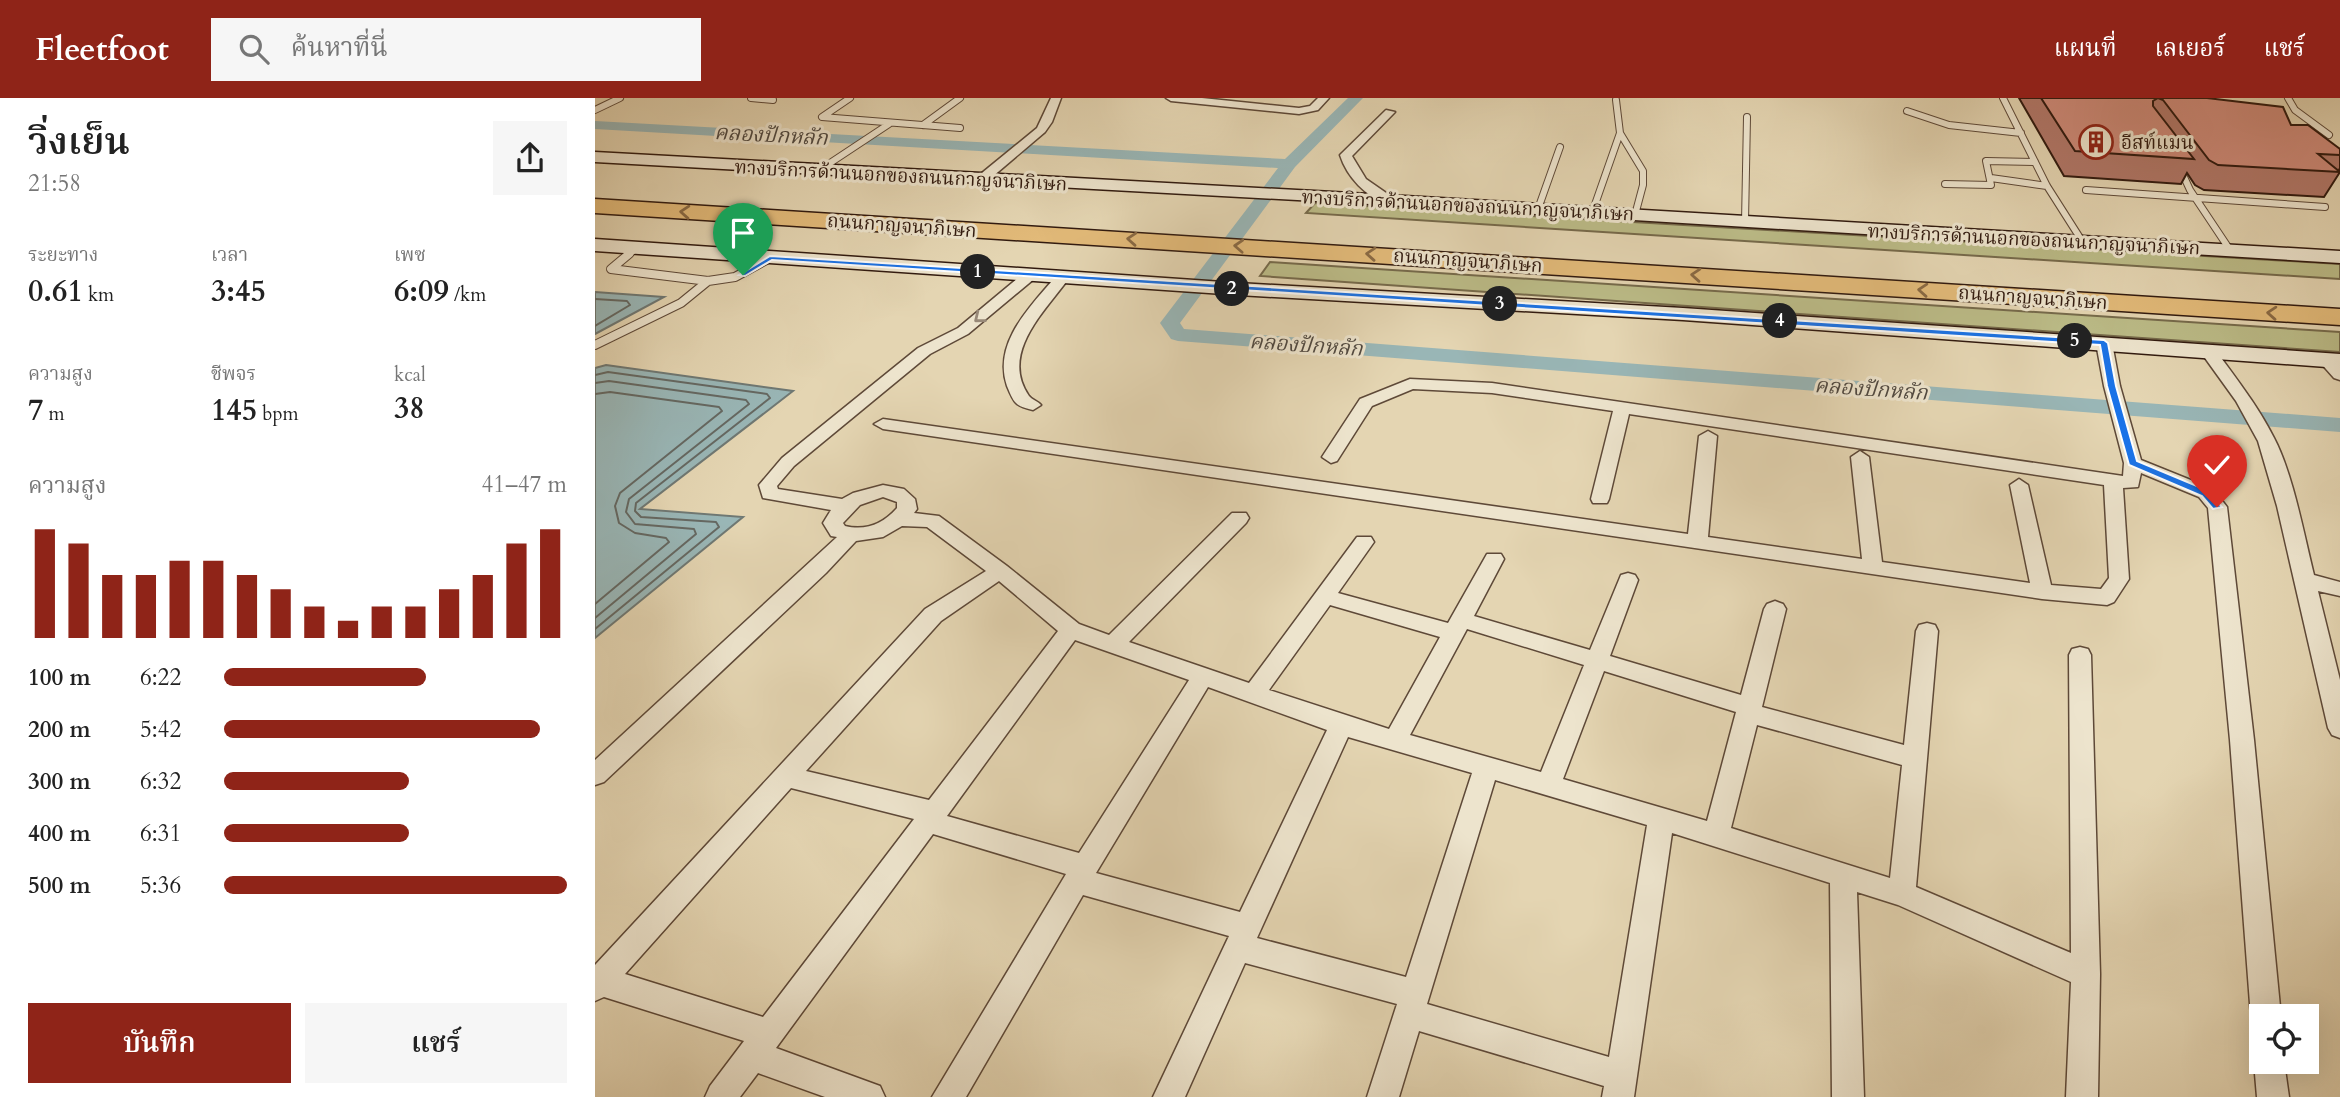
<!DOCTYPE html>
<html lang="th">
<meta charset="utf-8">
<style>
:root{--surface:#fff;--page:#f6f6f6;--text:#222;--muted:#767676;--accent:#8f2418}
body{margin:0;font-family:Cardo,"Noto Serif Thai",serif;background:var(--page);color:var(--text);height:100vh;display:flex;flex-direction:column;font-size:26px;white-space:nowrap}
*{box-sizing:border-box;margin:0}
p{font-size:23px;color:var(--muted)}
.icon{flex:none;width:38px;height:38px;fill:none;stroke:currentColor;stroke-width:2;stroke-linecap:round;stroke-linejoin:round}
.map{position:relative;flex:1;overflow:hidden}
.drawer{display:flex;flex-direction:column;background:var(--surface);width:595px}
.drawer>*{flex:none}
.fabs{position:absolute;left:1654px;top:906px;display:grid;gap:14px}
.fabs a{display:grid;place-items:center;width:70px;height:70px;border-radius:0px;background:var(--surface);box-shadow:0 7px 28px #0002;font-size:35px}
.pin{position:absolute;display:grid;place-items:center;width:60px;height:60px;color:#fff;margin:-72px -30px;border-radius:50% 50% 50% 0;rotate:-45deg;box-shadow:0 0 7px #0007}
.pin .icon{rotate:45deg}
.km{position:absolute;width:35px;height:35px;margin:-18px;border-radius:50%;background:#222;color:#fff;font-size:19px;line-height:35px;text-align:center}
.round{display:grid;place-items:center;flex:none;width:74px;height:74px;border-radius:0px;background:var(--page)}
.head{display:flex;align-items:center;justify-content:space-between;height:119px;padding:0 28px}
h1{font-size:38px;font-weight:600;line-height:52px}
.stats{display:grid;grid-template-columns:repeat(3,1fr);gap:10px;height:119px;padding:7px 28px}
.stats div{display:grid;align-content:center}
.stats b{font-size:30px;font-weight:600}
.stats small{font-size:19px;font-weight:400}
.stats p{font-size:19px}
.chart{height:196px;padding:14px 28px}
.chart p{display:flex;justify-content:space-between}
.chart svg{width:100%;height:126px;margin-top:7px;stroke:var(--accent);stroke-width:6}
.action{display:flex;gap:14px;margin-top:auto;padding:14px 28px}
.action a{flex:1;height:80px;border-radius:0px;background:var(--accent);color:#fff;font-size:28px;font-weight:600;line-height:80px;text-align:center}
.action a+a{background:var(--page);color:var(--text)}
ul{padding:0 28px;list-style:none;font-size:23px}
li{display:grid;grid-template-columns:112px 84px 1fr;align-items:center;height:52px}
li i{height:18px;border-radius:9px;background:var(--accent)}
header{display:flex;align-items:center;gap:42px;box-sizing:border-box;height:98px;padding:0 35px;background:var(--accent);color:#fff}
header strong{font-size:33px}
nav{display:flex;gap:38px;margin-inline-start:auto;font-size:24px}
.search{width:490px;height:63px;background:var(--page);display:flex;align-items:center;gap:18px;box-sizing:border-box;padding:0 24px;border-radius:0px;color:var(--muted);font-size:26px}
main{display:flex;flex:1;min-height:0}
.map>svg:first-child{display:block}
</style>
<header>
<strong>Fleetfoot</strong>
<div class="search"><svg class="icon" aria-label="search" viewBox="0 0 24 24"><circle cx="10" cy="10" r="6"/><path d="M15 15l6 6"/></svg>ค้นหาที่นี่</div>
<nav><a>แผนที่</a><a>เลเยอร์</a><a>แชร์</a></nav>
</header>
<main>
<section class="drawer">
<div class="head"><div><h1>วิ่งเย็น</h1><p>21:58</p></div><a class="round"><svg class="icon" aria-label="share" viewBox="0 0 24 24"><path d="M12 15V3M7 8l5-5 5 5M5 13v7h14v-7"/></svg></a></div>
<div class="stats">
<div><p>ระยะทาง</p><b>0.61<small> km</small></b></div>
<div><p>เวลา</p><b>3:45</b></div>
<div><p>เพซ</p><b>6:09<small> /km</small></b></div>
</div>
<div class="stats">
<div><p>ความสูง</p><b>7<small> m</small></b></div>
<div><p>ชีพจร</p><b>145<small> bpm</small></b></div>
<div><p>kcal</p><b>38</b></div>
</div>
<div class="chart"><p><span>ความสูง</span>41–47 m</p>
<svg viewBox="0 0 160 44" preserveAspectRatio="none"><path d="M5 44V6M15 44V11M25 44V22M35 44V22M45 44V17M55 44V17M65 44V22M75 44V27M85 44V33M95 44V38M105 44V33M115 44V33M125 44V27M135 44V22M145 44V11M155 44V6"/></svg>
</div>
<ul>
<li><b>100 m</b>6:22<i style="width:59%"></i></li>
<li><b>200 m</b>5:42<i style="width:92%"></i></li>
<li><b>300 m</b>6:32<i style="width:54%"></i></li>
<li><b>400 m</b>6:31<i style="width:54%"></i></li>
<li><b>500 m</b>5:36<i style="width:100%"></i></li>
</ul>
<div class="action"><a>บันทึก</a><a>แชร์</a></div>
</section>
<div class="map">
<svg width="1745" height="999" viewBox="0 0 1745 999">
<rect width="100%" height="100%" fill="#e4d5b2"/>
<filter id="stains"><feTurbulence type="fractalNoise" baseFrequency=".00286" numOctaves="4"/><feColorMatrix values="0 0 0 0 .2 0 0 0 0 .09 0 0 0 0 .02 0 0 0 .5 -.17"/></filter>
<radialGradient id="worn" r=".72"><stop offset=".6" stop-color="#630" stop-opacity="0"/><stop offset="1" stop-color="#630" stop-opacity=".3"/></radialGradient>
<!-- green -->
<path fill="#bbbb87" stroke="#766a4b" stroke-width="2" d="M720 105 1745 166V181L711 115Z
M675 164 1745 234V254L665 178Z"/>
<!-- water -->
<path fill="#99b6b6" stroke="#6f7873" stroke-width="2" d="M0 194 69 199 0 236Z
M11 267 198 293 45 411 148 419 0 540V270Z"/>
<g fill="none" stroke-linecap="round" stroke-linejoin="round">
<!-- shore -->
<path stroke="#656862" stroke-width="2" d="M0 201 32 203 35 207 0 228
M0 277 13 274 172 296 175 300 41 405 40 413 46 419 121 424 124 429 0 531
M0 285 14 283 151 302 154 306 34 401 31 414 40 426 99 431 101 436 0 520
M0 296 15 294 124 309 127 313 25 395 20 408 24 425 40 435 71 440 74 444 0 506"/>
<!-- canal -->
<path fill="#99b6b6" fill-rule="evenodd" d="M753 0H768L700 69 585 225 589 231 1745 320V334L583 243 576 241 565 225 683 70 0 31V23L690 61Z"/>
<!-- lane-far1 casing -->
<g stroke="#5e4938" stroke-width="8">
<path id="lane-far1" d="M156 0 178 2
M255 0 227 19 365 30
M1408 0 1452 88 1487 143
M1693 0 1700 12 1734 37
M1021 2 1025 35 1048 73V87L1040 117
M0 12 25 0
M1312 13 1354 27 1426 35
M328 27 365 0
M1584 68 1595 92 1635 152
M223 73 294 26
M1396 80 1452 88
M1350 86 1396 87 1391 63 1440 64
M1491 92 1730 109
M943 111 965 49
M997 115 1025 35
M1150 124 1152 19
M32 158 42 150"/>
</g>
<!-- lane casing -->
<g stroke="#5e4938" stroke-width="10">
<path id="lane" d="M34 156 16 171 113 183 140 179 175 160
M0 247 86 205 113 183"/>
</g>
<!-- street casing -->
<g stroke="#5e4938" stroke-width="3">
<path id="street" d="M456 0H466L457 24 450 34 390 85H382V79L442 30Z
M571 0H607L704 10 715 8 723 0H734L723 12 704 16 576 3Z
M791 12 800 14 757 58 771 81 797 99V105L793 106C771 99 752 79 745 57Z
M434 174 441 178 439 181 373 236 335 256 199 368 182 388 183 391 247 401 258 395 288 387 309 391 320 401 322 411 319 415 344 418 412 468 484 526 514 537 637 415H651L654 420 651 425 534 544 654 585 762 439H776L779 444 743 495 853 525 892 456H906L909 461 879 518 995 552 1026 477 1033 475 1040 477 1043 482 1015 558 1146 597 1169 511 1172 506 1180 503 1188 506 1191 511 1167 609 1309 647 1321 533 1324 527 1332 525 1340 527 1343 533 1321 789 1476 855 1474 557 1477 551 1485 549 1493 551 1496 557 1505 876 1503 999H1471L1476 884 1303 807 1262 794 1269 999H1237L1235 785 1077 735 1039 999H1007L1009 988 824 933 804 999H772L802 906 650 865 590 999H558L634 838 488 797 371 999H337L471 776 338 736 181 950 285 988 290 999H230L163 975 145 999H110L115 988 149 943 9 899 0 903V867L330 511 391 473 332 429 307 428 288 439 261 443 231 475 9 684 0 687V662L242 439 236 438 228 425 236 412 168 400 164 387 187 360 323 250 363 230 429 175ZM288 399 302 404V410C288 426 271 433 250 428L248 425 265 407ZM404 483 463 533 334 702 211 673 346 523ZM735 507 845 539 794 631 674 592ZM872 531 989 567 946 674 815 637ZM480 542 594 582 484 755 352 718ZM1009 573 1141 614 1112 723 968 681ZM613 589 732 632 645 814 501 775ZM1162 627 1307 667 1295 780 1136 730ZM753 639 877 675 811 879 662 840ZM900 682 1052 727 1014 959 832 906ZM196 690 319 721 168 919 30 876Z
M467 176 474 180C451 212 404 255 434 298 437 302 443 303 446 307L438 312C420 308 419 305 412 288 397 244 437 207 462 177Z
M1509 240 1517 245 1525 288 1546 362 1618 391 1632 409 1659 642 1686 919H1666V932L1660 930 1656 919 1635 642 1613 410 1604 399 1546 375 1543 389 1528 390 1534 481 1519 504 1512 507 1447 501 288 331 279 326 288 321 1093 436 1104 338 1113 333 1122 338 1113 439 1267 461 1256 359 1265 353 1274 359 1287 464 1435 485 1415 387 1424 381 1433 387 1456 487 1506 491 1514 480 1509 387 1034 316 1014 401 1012 405H998L996 401 1018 313 897 295 818 291 777 308 742 363 736 365 727 359 765 301 815 281 897 285 1528 378 1529 365 1509 288 1501 245Z
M1613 248 1619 250C1640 279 1663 308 1679 340 1698 376 1709 437 1719 477L1745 484V498L1723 493 1745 582V640L1737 637 1733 630 1682 408 1663 343 1641 303 1605 253Z
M1731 257 1737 259 1745 267V282L1739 280 1723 262Z
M1666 952V964H1689L1694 999H1662L1659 964Z"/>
</g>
<!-- secondary casing -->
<g stroke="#311a0f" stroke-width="3">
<path id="secondary" d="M0 54 793 97 1745 153V165L793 107 0 64Z
M0 141 643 185 1088 210 1745 256V270L1088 222 643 197 0 153Z"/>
</g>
<!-- highway casing -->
<g stroke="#311a0f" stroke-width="3">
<path id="highway" d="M0 101 1745 211V227L0 115Z"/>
</g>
<!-- lane-far1 -->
<use href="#lane-far1" stroke="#ede4cd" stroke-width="6"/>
<!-- lane -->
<use href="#lane" stroke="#ede4cd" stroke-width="8"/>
<!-- street -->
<use href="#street" fill="#ede4cd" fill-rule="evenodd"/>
<!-- secondary -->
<use href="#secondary" fill="#ede4cd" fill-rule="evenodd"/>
<!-- highway -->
<use href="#highway" fill="#e2ba79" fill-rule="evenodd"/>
</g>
<!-- wall -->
<path fill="#b17768" stroke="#311a0f" stroke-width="2" d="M1424 0H1612L1696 27 1745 51V70L1744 72 1745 74 1729 99 1609 92 1600 87 1592 75 1586 86 1469 78Z"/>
<!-- building -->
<path fill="#ce8a79" stroke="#311a0f" stroke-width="2" d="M1446 0H1612L1688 9 1696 27H1713L1745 51V57L1723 56 1745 74 1623 67 1614 62 1568 2 1563 0 1558 3V8L1599 61 1480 53Z"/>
<!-- one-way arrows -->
<defs><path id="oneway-chevron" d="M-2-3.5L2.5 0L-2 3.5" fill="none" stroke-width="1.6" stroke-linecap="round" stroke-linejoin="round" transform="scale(1.75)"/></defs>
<g stroke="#8a6a44">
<use href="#oneway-chevron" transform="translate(90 114) rotate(-176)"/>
<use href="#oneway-chevron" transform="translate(537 141) rotate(-176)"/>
<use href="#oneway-chevron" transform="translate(644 148) rotate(-177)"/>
<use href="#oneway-chevron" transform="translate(776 156) rotate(-176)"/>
<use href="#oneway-chevron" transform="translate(1101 177) rotate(-176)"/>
<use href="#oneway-chevron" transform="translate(1328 192) rotate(-176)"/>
<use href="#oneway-chevron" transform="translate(1677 215) rotate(-176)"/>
</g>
<use stroke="#988978" href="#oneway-chevron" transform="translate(384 220) rotate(141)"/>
<!-- route -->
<path fill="#1a73e8" stroke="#fff" stroke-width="2" d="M175 158C620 187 1064 212 1509 242L1513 245 1521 288 1542 363 1614 393 1627 409 1618 411 1607 398 1534 367 1512 288 1505 247C1062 217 619 192 177 162L150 178 144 177Z"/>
<!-- icons -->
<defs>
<g id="building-ring" transform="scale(1.75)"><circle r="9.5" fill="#ede4cd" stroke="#8f2418" stroke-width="1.5"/><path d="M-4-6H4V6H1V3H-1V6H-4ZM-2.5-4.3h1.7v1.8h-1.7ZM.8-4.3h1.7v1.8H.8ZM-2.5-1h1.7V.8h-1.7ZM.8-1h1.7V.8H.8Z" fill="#8f2418"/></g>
</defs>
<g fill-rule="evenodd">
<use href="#building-ring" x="1501" y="44"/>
</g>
<g text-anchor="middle" stroke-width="6" stroke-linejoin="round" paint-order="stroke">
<!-- far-poi labels -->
<g font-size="19" fill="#311a0f" stroke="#ede4cd" text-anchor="start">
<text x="1526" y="51">อีสท์แมน</text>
</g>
<!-- far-street labels -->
<g font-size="19" fill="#311a0f" stroke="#ede4cd">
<text transform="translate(306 77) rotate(3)" y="7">ทางบริการด้านนอกของถนนกาญจนาภิเษก</text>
<text transform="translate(873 107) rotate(3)" y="7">ทางบริการด้านนอกของถนนกาญจนาภิเษก</text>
<text transform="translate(307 127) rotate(4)" y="7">ถนนกาญจนาภิเษก</text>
<text transform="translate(1439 141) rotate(3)" y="7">ทางบริการด้านนอกของถนนกาญจนาภิเษก</text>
<text transform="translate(873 162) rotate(4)" y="7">ถนนกาญจนาภิเษก</text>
<text transform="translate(1438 199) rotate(4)" y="7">ถนนกาญจนาภิเษก</text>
</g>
<!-- far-water labels -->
<g font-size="21" font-style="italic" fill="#504941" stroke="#ede4cd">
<text transform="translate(176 37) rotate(3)" y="7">คลองปักหลัก</text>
<text transform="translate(711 247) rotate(4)" y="7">คลองปักหลัก</text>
<text transform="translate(1276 291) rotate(4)" y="7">คลองปักหลัก</text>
</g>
</g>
<rect width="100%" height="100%" filter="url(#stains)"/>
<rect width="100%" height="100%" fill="url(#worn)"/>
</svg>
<div class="fabs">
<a><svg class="icon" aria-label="locate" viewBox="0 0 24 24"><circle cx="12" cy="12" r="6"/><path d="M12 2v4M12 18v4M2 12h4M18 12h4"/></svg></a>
</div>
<div class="pin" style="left:148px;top:177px;background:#1e9e55"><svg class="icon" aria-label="arrive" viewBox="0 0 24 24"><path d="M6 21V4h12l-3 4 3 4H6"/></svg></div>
<div class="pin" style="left:1622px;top:409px;background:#d93025"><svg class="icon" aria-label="check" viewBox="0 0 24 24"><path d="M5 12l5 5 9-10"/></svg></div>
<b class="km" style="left:383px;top:174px">1</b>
<b class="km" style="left:637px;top:191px">2</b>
<b class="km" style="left:905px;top:206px">3</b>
<b class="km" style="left:1185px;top:223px">4</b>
<b class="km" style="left:1480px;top:243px">5</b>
</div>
</main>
